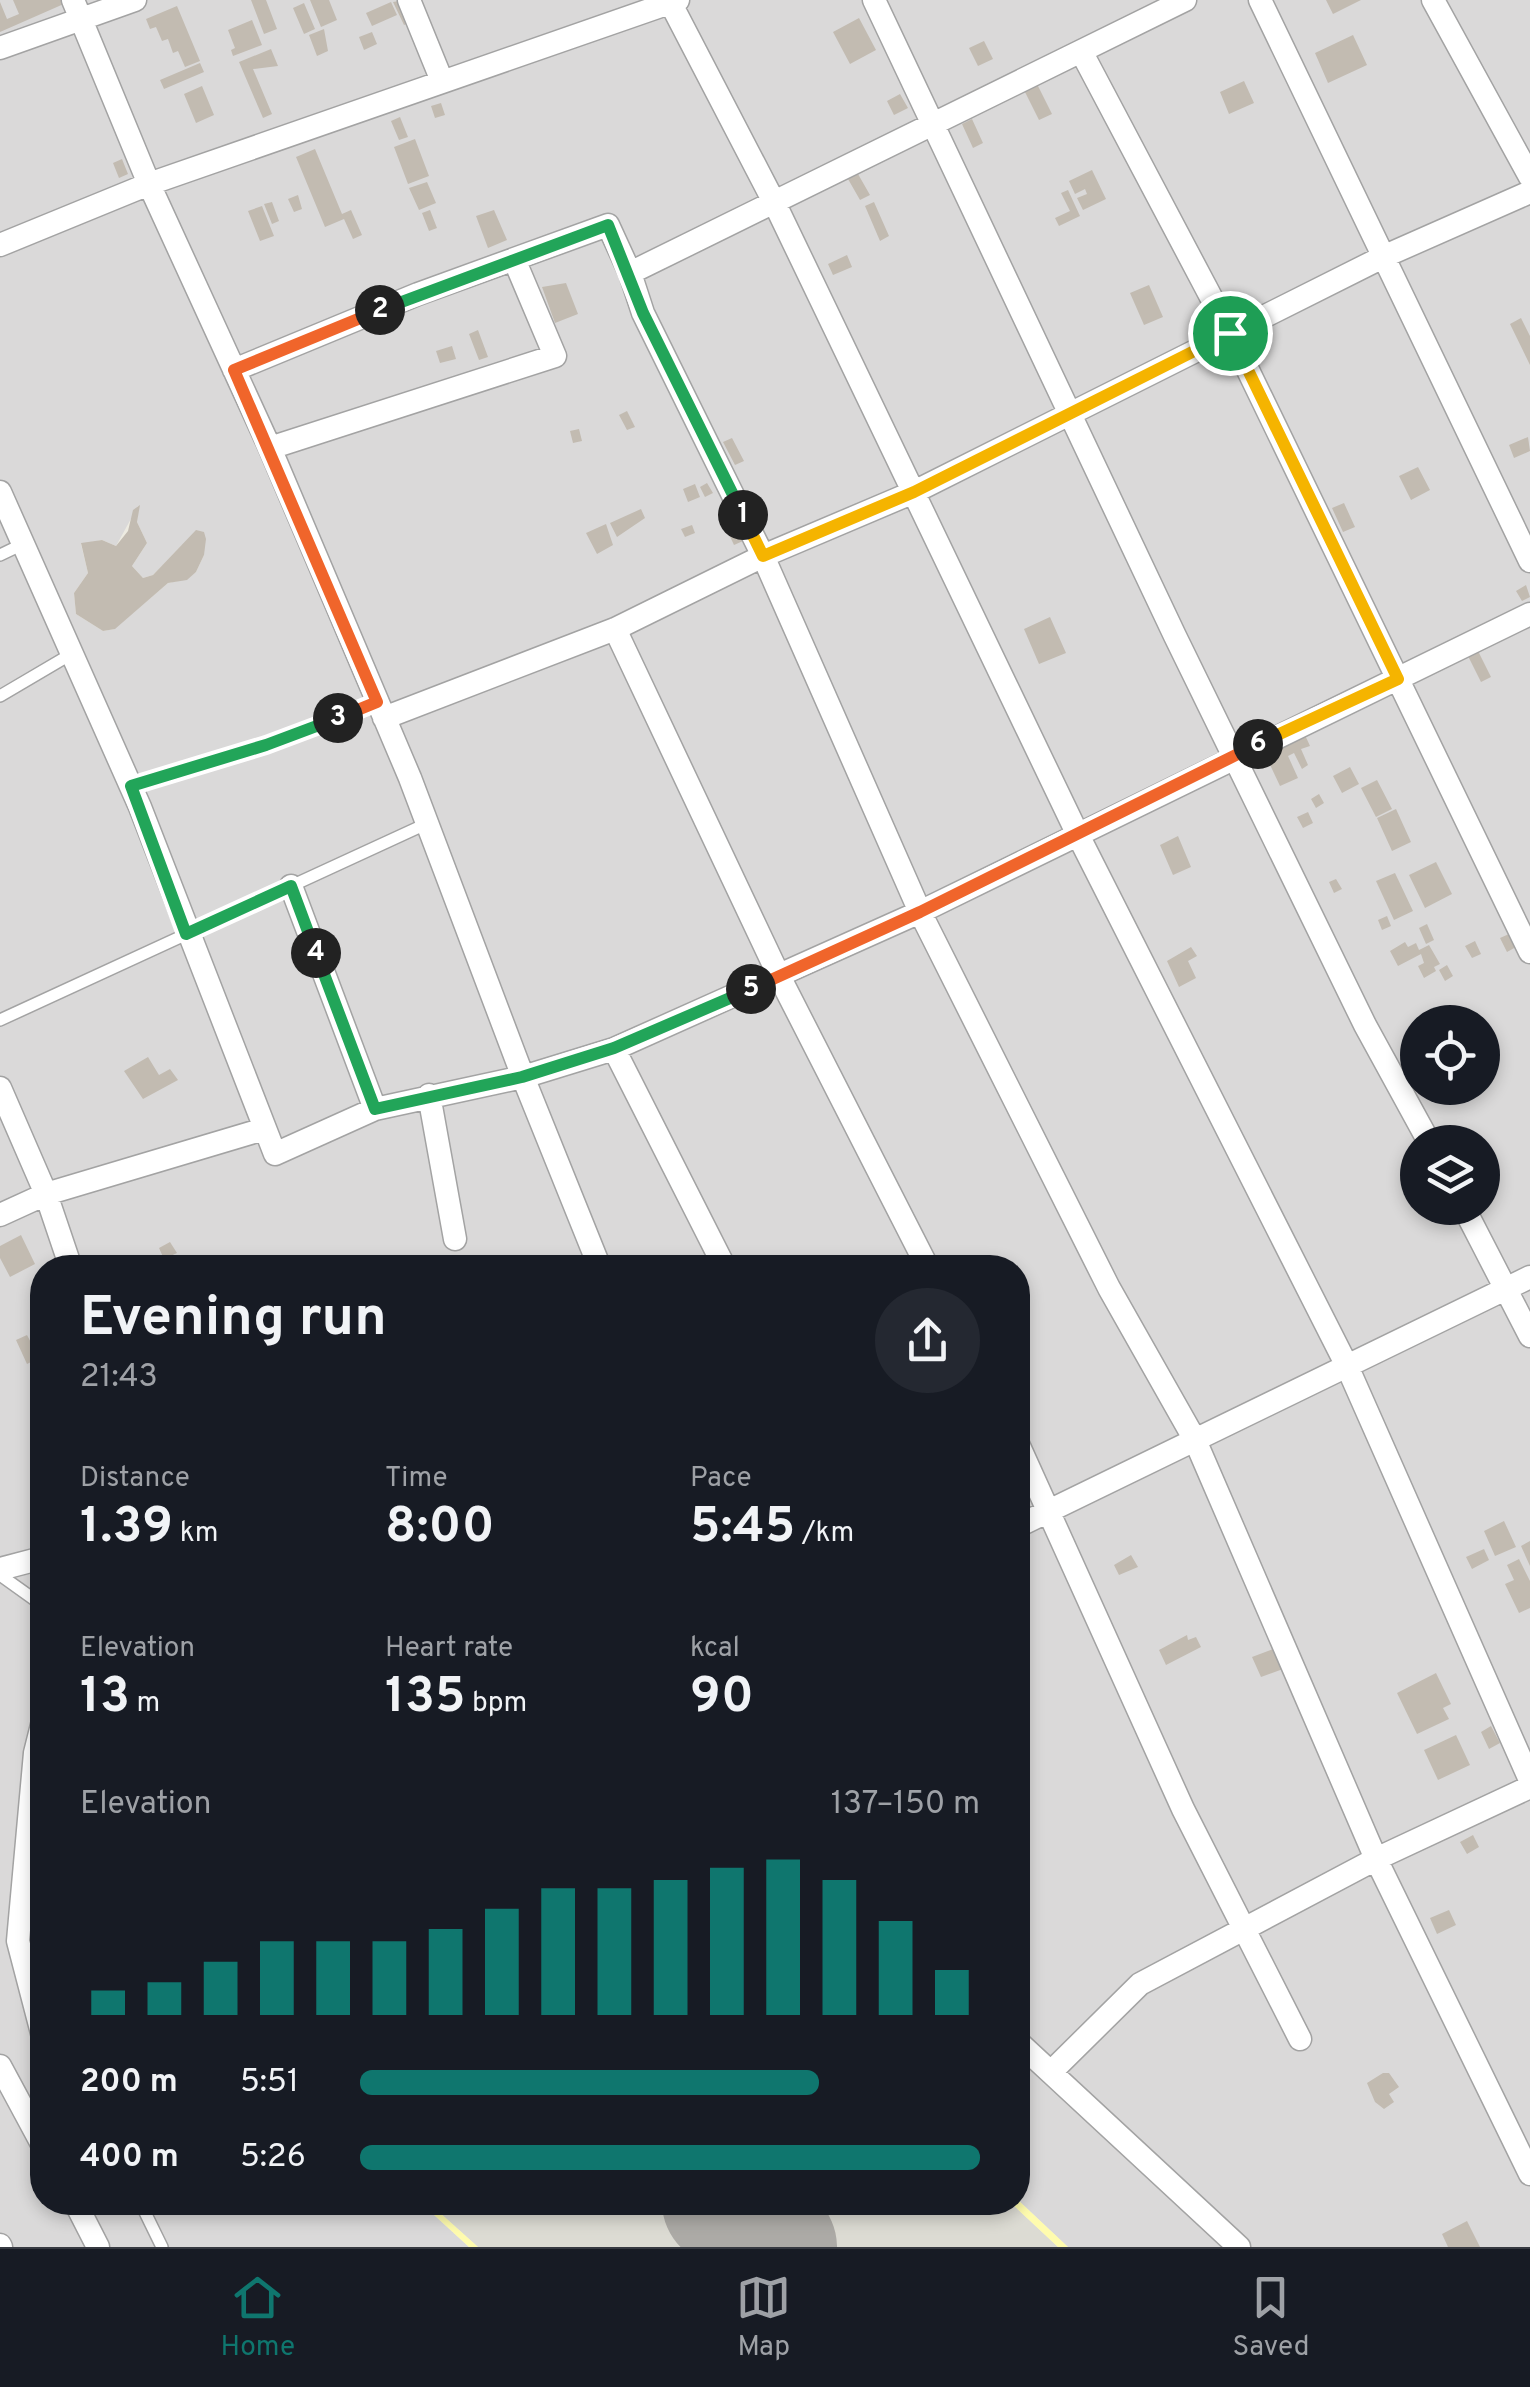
<!DOCTYPE html>
<meta charset="utf-8">
<style>
:root{--surface:#171b24;--page:#242831;--text:#f1f3f6;--muted:#9ea1a6;--line:#363941;--accent:#0f766e}
body{margin:0;font-family:Overpass,sans-serif;background:var(--page);color:var(--text);height:100vh;display:flex;flex-direction:column;font-size:38px;white-space:nowrap}
*{box-sizing:border-box;margin:0}
p{font-size:32px;color:var(--muted)}
.icon{flex:none;width:55px;height:55px;fill:none;stroke:currentColor;stroke-width:2;stroke-linecap:round;stroke-linejoin:round}
.map{position:relative;flex:1;overflow:hidden}
.sheet{position:absolute;left:30px;top:1255px;width:1000px;height:960px;display:flex;flex-direction:column;background:var(--surface);border-radius:40px;box-shadow:0 5px 15px #0003}
.sheet>*{flex:none}
.controls{position:absolute;left:1400px;top:1005px;display:grid;gap:20px}
.controls a{display:grid;place-items:center;width:100px;height:100px;border-radius:50%;background:var(--surface);box-shadow:0 5px 15px #0003;font-size:50px}
.pin{position:absolute;display:grid;place-items:center;width:85px;height:85px;color:#fff;margin:-42px;border:5px solid #fff;border-radius:50%;box-shadow:0 2px 10px #0007}
.km{position:absolute;width:50px;height:50px;margin:-25px;border-radius:50%;background:#222;color:#fff;font-size:28px;line-height:50px;text-align:center}
.round{display:grid;place-items:center;flex:none;width:105px;height:105px;border-radius:52px;background:var(--page)}
.summary{display:flex;align-items:center;justify-content:space-between;height:170px;padding:0 50px}
h1{font-size:55px;font-weight:700;line-height:75px}
.figures{display:grid;grid-template-columns:repeat(3,1fr);gap:15px;height:170px;padding:10px 50px}
.figures div{display:grid;align-content:center}
.figures b{font-size:50px;font-weight:700}
.figures small{font-size:28px;font-weight:400}
.figures p{font-size:28px}
.chart{height:280px;padding:20px 50px}
.chart p{display:flex;justify-content:space-between}
.chart svg{width:100%;height:180px;margin-top:10px;stroke:var(--accent);stroke-width:6}
ul{padding:0 50px;list-style:none;font-size:32px}
li{display:grid;grid-template-columns:160px 120px 1fr;align-items:center;height:75px}
li i{height:25px;border-radius:12px;background:var(--accent)}
.menu{display:flex;justify-content:space-around;align-items:center;height:140px;border-top:2px solid var(--line);background:var(--surface);font-size:28px;color:var(--muted)}
.menu a{display:grid;justify-items:center;gap:5px}
.menu .active{color:var(--accent)}
.map>svg:first-child{display:block}
</style>
<div class="map">
<svg width="1530" height="2247" viewBox="0 0 1530 2247">
<rect width="100%" height="100%" fill="#edebe1"/>
<!-- residential -->
<path fill="#dad9d9" fill-rule="evenodd" d="M0 0H1530V2247H1068L1018 2200V1268H42V2202L421 2203 469 2247H0ZM138 506 137 522 147 543 132 566 143 578 153 575 182 545 204 555 196 572 187 579 168 583 114 629 103 631 76 614 74 593 88 573 81 544 102 540 116 546ZM1418 1022H1482V1088H1418ZM1418 1142H1482V1208H1418Z"/>
<!-- airport -->
<path fill="#dcdbd3" d="M429 2203H1011L1058 2247H478Z"/>
<!-- sand -->
<path fill="#fffcae" d="M1018 2200 1068 2247H1058L1011 2203Z
M421 2203H429L478 2247H469Z"/>
<g fill="none" stroke-linecap="round" stroke-linejoin="round">
<!-- runway -->
<path stroke="#acaaa6" stroke-width="128" d="M726 2202 773 2247"/>
</g>
<!-- building -->
<path fill="#c2bbb1" d="M13 0H65L66 3 0 32V2L7 19 19 14Z
M251 0H266L277 29 264 34Z
M310 0H329L337 20 321 27Z
M405 0 413 21 404 25 393 2Z
M1326 0H1361L1333 14Z
M391 2 397 15 372 26 366 13Z
M304 3 315 29 304 34 293 8Z
M177 6 200 61 185 67 178 51 173 53 168 39 162 41 156 27 150 29 146 19Z
M859 18 876 50 850 64 833 32Z
M252 20 262 45 233 56 231 50 235 48 228 30Z
M324 29 328 51 317 56 309 35Z
M372 32 377 44 364 50 359 37Z
M1353 35 1367 65 1328 83 1315 53Z
M984 41 993 59 978 66 969 48Z
M271 49 278 66 253 69 272 114 263 118 239 62Z
M200 63 204 72 164 89 160 80Z
M1244 81 1254 103 1229 114 1220 92Z
M1037 84 1052 114 1039 120 1024 90Z
M202 86 214 115 196 123 184 94Z
M900 94 908 108 894 115 887 101Z
M441 103 445 115 435 118 431 106Z
M400 117 408 137 399 140 391 121Z
M972 119 983 143 973 148 962 124Z
M415 139 429 176 408 184 394 147Z
M315 149 342 214 351 210 362 235 353 239 344 219 325 227 296 157Z
M122 159 128 174 119 178 113 163Z
M1092 170 1106 199 1083 210 1077 198 1087 194 1085 189 1075 194 1069 181Z
M858 174 870 195 860 200 848 179Z
M427 182 436 203 419 210 409 188Z
M1068 190 1080 216 1059 226 1055 218 1070 211 1061 193Z
M298 195 302 209 294 212 288 199Z
M272 202 279 221 272 224 264 204Z
M874 202 889 236 880 241 865 206Z
M262 206 274 236 260 241 248 211Z
M430 210 437 228 429 231 422 213Z
M494 210 507 240 488 248 476 216Z
M847 255 852 267 833 275 828 264Z
M566 283 578 314 555 323 542 287Z
M1149 285 1163 317 1144 325 1130 293Z
M1521 318 1530 336V365L1510 324Z
M478 330 488 357 479 360 469 334Z
M452 346 456 359 440 363 436 351Z
M627 411 635 427 627 430 619 415Z
M579 429 582 441 573 443 570 431Z
M1528 437 1530 451 1514 458 1509 445Z
M732 438 744 461 735 465 723 442Z
M1418 467 1430 490 1411 500 1399 476Z
M707 483 713 493 705 497 700 487Z
M695 484 700 497 688 502 683 489Z
M1344 503 1355 527 1343 532 1332 508Z
M140 505 137 522 147 543 132 566 143 578 153 575 196 530 204 532 206 539 204 555 196 572 187 580 168 583 115 629 103 631 76 614 74 593 88 573 81 543 102 540 116 546 128 531 133 510Z
M641 509 645 518 617 537 610 523Z
M606 524 613 545 597 554 586 533Z
M692 525 695 533 685 537 681 529Z
M736 526 743 541 734 545 727 530Z
M1526 585 1530 597 1522 601 1516 591Z
M1050 617 1066 653 1039 664 1024 629Z
M1478 651 1491 677 1481 682 1468 656Z
M1305 735 1310 746 1301 749 1308 765 1302 769 1294 753 1288 756 1298 778 1280 786 1265 754Z
M1350 767 1359 784 1342 793 1333 776Z
M1377 780 1392 809 1376 817 1361 788Z
M1319 794 1324 803 1316 808 1311 799Z
M1396 809 1411 842 1392 851 1377 818Z
M1308 812 1313 823 1303 828 1297 817Z
M1178 836 1191 867 1173 875 1160 845Z
M1436 862 1452 894 1425 908 1409 875Z
M1395 873 1413 911 1394 920 1376 881Z
M1336 879 1342 889 1334 893 1329 882Z
M1387 916 1391 926 1382 930 1378 920Z
M1427 924 1434 940 1426 944 1419 928Z
M1509 934 1516 947 1507 952 1500 938Z
M1475 941 1481 954 1472 958 1465 946Z
M1405 942 1408 947 1416 943 1419 950 1429 945 1440 964 1434 967 1436 971 1424 978 1418 966 1424 963 1421 954 1398 966 1390 951Z
M1191 947 1197 956 1188 961 1196 978 1179 987 1167 961Z
M1447 965 1453 976 1445 981 1439 970Z
M148 1057 159 1075 170 1069 178 1080 143 1099 124 1071Z
M21 1235 35 1264 10 1277 0 1258V1246Z
M170 1242 177 1253 164 1259 159 1248Z
M27 1335 39 1358 27 1364 16 1340Z
M1504 1521 1516 1547 1495 1556 1484 1531Z
M1530 1541V1566L1521 1546Z
M1484 1549 1489 1560 1472 1569 1466 1557Z
M1131 1555 1138 1567 1119 1575 1114 1565Z
M1519 1559 1530 1581V1608L1519 1613 1505 1584 1514 1580 1507 1565Z
M1187 1635 1188 1640 1196 1637 1201 1647 1166 1665 1159 1650Z
M1273 1649 1283 1669 1261 1677 1252 1657Z
M1436 1673 1451 1704 1443 1708 1449 1719 1417 1734 1397 1693Z
M1491 1726 1500 1743 1489 1749 1481 1732Z
M1456 1735 1470 1765 1438 1780 1424 1750Z
M1473 1835 1479 1847 1467 1854 1460 1842Z
M1449 1910 1456 1925 1437 1934 1430 1918Z
M1383 2073H1389L1399 2087 1389 2094 1394 2102 1384 2109 1375 2102 1367 2083Z
M1467 2221 1480 2247H1448L1442 2234Z"/>
<g fill="none" stroke-linecap="round" stroke-linejoin="round">
<!-- lane casing -->
<g stroke="#a3a3a3" stroke-width="14">
<path id="lane" d="M0 555 23 544
M0 696 73 653
M0 1020 428 823
M0 1575 42 1605
M140 2202 162 2247"/>
</g>
<!-- street casing -->
<g stroke="#a3a3a3" stroke-width="25">
<path id="street" d="M73 0 149 184 270 448 410 778 523 1077 600 1268
M409 0 442 81
M669 0 775 204 1078 835 1347 1366 1530 1780
M874 0 1175 636 1365 1025 1429 1142
M1260 0 1530 561
M1433 0 1530 177
M0 48 135 0
M1082 53 1230 333 1530 952
M0 245 149 184 678 0
M630 273 643 313 763 556 920 912 1109 1288 1195 1440 1376 1859 1530 2174
M234 370 418 294 608 225 630 273 1185 0
M270 448 555 356 514 259
M0 492 140 807 275 1154 375 1109 523 1077 614 1049 920 912 1530 614
M615 629 779 976 928 1268
M384 718 615 629 763 556 914 492 1385 256 1530 192
M291 886 375 1109
M614 1049 725 1268
M0 1088 46 1194 71 1268
M429 1095 455 1239
M1464 1208 1530 1336
M0 1215 46 1194 264 1129
M1018 1444 1183 1809 1300 2039
M1018 1526 1530 1277
M0 1569 42 1558
M42 1725 35 1753 18 1941 42 2033
M1018 2042 1239 2247
M0 2066 42 2144
M1051 2072 1140 1984 1376 1859 1530 1787
M75 2202 98 2247
M0 2245 1 2247"/>
</g>
<!-- path -->
<path stroke="#fb8c65" stroke-width="4" stroke-dasharray="5 5" stroke-linecap="butt" d="M150 780 266 745 358 710"/>
<!-- lane -->
<use href="#lane" stroke="#fff" stroke-width="11"/>
<!-- street -->
<use href="#street" stroke="#fff" stroke-width="22"/>
</g>
<g fill="none" stroke-linecap="round" stroke-linejoin="round">
<!-- split-1 casing -->
<g stroke="#fff" stroke-width="20">
<path id="split-1" d="M743 515 763 556 914 492 1230 333"/>
</g>
<!-- split-2 casing -->
<g stroke="#fff" stroke-width="20">
<path id="split-2" d="M380 310 608 225 643 313 743 515"/>
</g>
<!-- split-3 casing -->
<g stroke="#fff" stroke-width="20">
<path id="split-3" d="M338 718 377 702 234 370 380 310"/>
</g>
<!-- split-4 casing -->
<g stroke="#fff" stroke-width="20">
<path id="split-4" d="M316 953 291 886 186 934 131 786 266 745 338 718"/>
</g>
<!-- split-5 casing -->
<g stroke="#fff" stroke-width="20">
<path id="split-5" d="M316 953 375 1109 522 1077 614 1048 751 989"/>
</g>
<!-- split-6 casing -->
<g stroke="#fff" stroke-width="20">
<path id="split-6" d="M751 989 920 912 1258 744"/>
</g>
<!-- split-7 casing -->
<g stroke="#fff" stroke-width="20">
<path id="split-7" d="M1230 333 1398 679 1258 744"/>
</g>
<!-- split-1 -->
<use href="#split-1" stroke="#f5b400" stroke-width="12"/>
<!-- split-2 -->
<use href="#split-2" stroke="#22a559" stroke-width="12"/>
<!-- split-3 -->
<use href="#split-3" stroke="#f0652b" stroke-width="12"/>
<!-- split-4 -->
<use href="#split-4" stroke="#22a559" stroke-width="12"/>
<!-- split-5 -->
<use href="#split-5" stroke="#22a559" stroke-width="12"/>
<!-- split-6 -->
<use href="#split-6" stroke="#f0652b" stroke-width="12"/>
<!-- split-7 -->
<use href="#split-7" stroke="#f5b400" stroke-width="12"/>
</g>
</svg>
<div class="controls">
<a><svg class="icon" aria-label="locate" viewBox="0 0 24 24"><circle cx="12" cy="12" r="6"/><path d="M12 2v4M12 18v4M2 12h4M18 12h4"/></svg></a>
<a><svg class="icon" aria-label="layers" viewBox="0 0 24 24"><path d="M12 4l9 5-9 5-9-5zM3 14l9 5 9-5"/></svg></a>
</div>
<div class="pin" style="left:1230px;top:333px;background:#1e9e55"><svg class="icon" aria-label="arrive" viewBox="0 0 24 24"><path d="M6 21V4h12l-3 4 3 4H6"/></svg></div>
<b class="km" style="left:743px;top:515px">1</b>
<b class="km" style="left:380px;top:310px">2</b>
<b class="km" style="left:338px;top:718px">3</b>
<b class="km" style="left:316px;top:953px">4</b>
<b class="km" style="left:751px;top:989px">5</b>
<b class="km" style="left:1258px;top:744px">6</b>
<section class="sheet">
<div class="summary"><div><h1>Evening run</h1><p>21:43</p></div><a class="round"><svg class="icon" aria-label="share" viewBox="0 0 24 24"><path d="M12 15V3M7 8l5-5 5 5M5 13v7h14v-7"/></svg></a></div>
<div class="figures">
<div><p>Distance</p><b>1.39<small> km</small></b></div>
<div><p>Time</p><b>8:00</b></div>
<div><p>Pace</p><b>5:45<small> /km</small></b></div>
</div>
<div class="figures">
<div><p>Elevation</p><b>13<small> m</small></b></div>
<div><p>Heart rate</p><b>135<small> bpm</small></b></div>
<div><p>kcal</p><b>90</b></div>
</div>
<div class="chart"><p><span>Elevation</span>137–150 m</p>
<svg viewBox="0 0 160 44" preserveAspectRatio="none"><path d="M5 44V38M15 44V36M25 44V31M35 44V26M45 44V26M55 44V26M65 44V23M75 44V18M85 44V13M95 44V13M105 44V11M115 44V8M125 44V6M135 44V11M145 44V21M155 44V33"/></svg>
</div>
<ul>
<li><b>200 m</b>5:51<i style="width:74%"></i></li>
<li><b>400 m</b>5:26<i style="width:100%"></i></li>
</ul>
</section>
</div>
<nav class="menu">
<a class="active"><svg class="icon" aria-label="home" viewBox="0 0 24 24"><path d="M3 11l9-7 9 7M6 9v11h12V9"/></svg>Home</a>
<a><svg class="icon" aria-label="map" viewBox="0 0 24 24"><path d="M3 6l6-2 6 2 6-2v14l-6 2-6-2-6 2zM9 4v14M15 6v14"/></svg>Map</a>
<a><svg class="icon" aria-label="saved" viewBox="0 0 24 24"><path d="M7 4h10v16l-5-4-5 4z"/></svg>Saved</a>
</nav>
